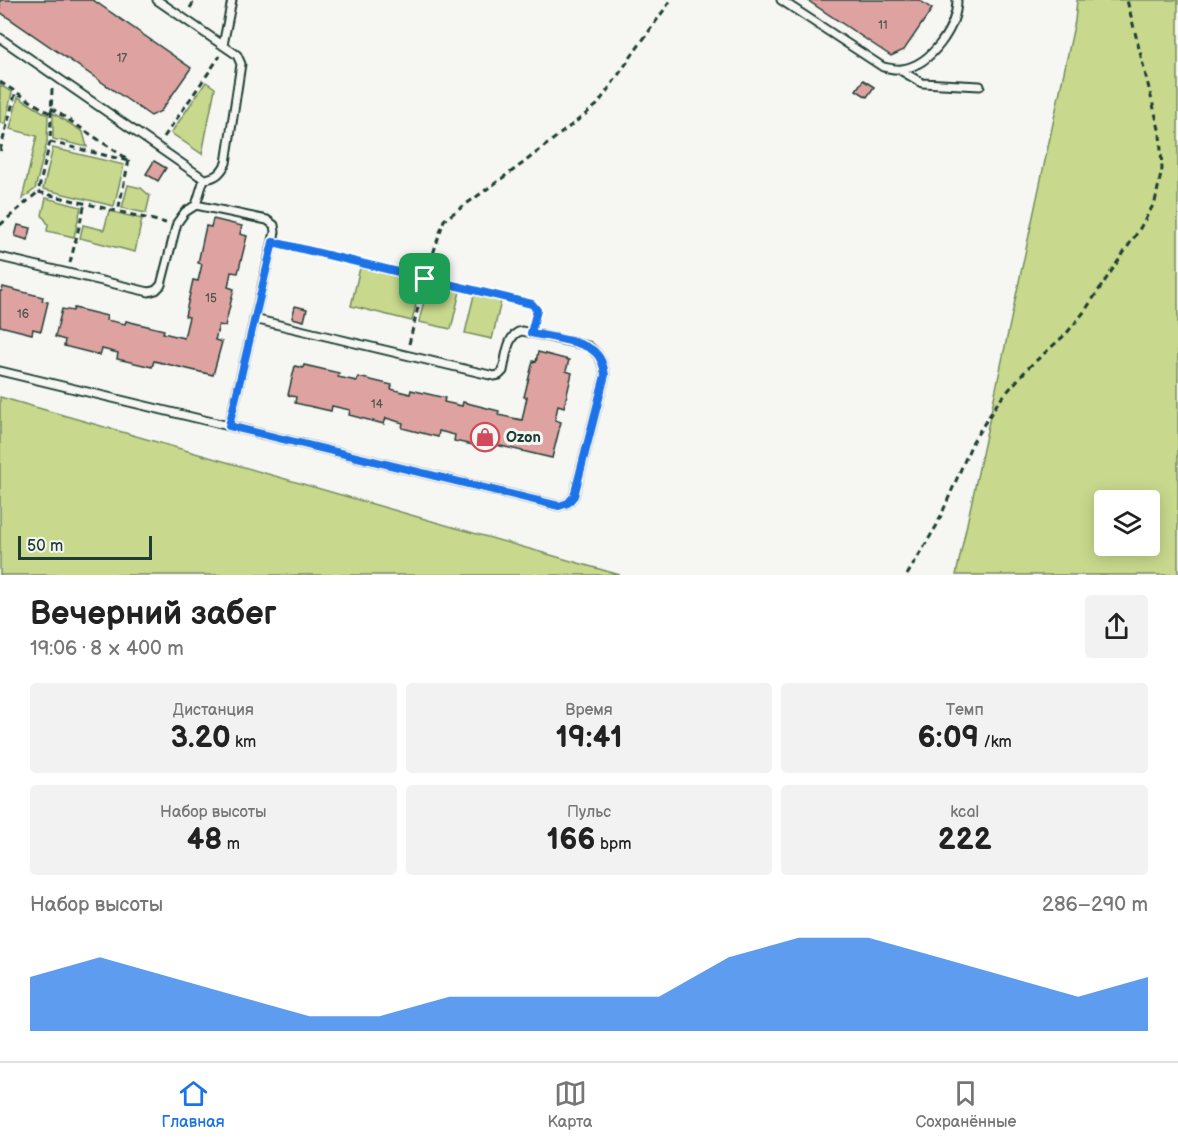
<!DOCTYPE html>
<html lang="ru">
<meta charset="utf-8">
<style>
:root{--surface:#fff;--page:#f2f2f2;--text:#222;--muted:#767676;--line:#e0e0e0;--accent:#1a73e8}
body{margin:0;font-family:"Balsamiq Sans",sans-serif;background:var(--page);color:var(--text);height:100vh;display:flex;flex-direction:column;font-size:22px;white-space:nowrap}
*{box-sizing:border-box;margin:0}
p{font-size:20px;color:var(--muted)}
.icon{flex:none;width:33px;height:33px;fill:none;stroke:currentColor;stroke-width:2;stroke-linecap:round;stroke-linejoin:round}
.map{position:relative;height:575px;overflow:hidden}
.sheet{display:flex;flex-direction:column;background:var(--surface);flex:1}
.sheet>*{flex:none}
.tools{position:absolute;left:1094px;top:490px;display:grid;gap:12px}
.tools a{display:grid;place-items:center;width:66px;height:66px;border-radius:6px;background:var(--surface);box-shadow:0 3px 15px #0003;font-size:30px}
.scale{position:absolute;left:18px;bottom:15px;width:134px;box-sizing:border-box;padding-left:6px;border:3px solid #1f3d34;border-top:0;font-size:16px;line-height:21px;white-space:nowrap;color:#1f3d34;-webkit-text-stroke:4px #f6f6f2;paint-order:stroke}
.pin{position:absolute;display:grid;place-items:center;width:51px;height:51px;color:#fff;margin:-26px;border-radius:12px;box-shadow:0 3px 9px #0006}
.round{display:grid;place-items:center;flex:none;width:63px;height:63px;border-radius:6px;background:var(--page)}
.headline{display:flex;align-items:center;justify-content:space-between;height:102px;padding:0 30px}
h1{font-size:33px;font-weight:800;line-height:45px}
.metrics{display:grid;grid-template-columns:repeat(3,1fr);gap:9px;height:102px;padding:6px 30px}
.metrics div{display:grid;align-content:center;border-radius:6px;background:var(--page);text-align:center}
.metrics b{font-size:30px;font-weight:800}
.metrics small{font-size:16px;font-weight:400}
.metrics p{font-size:16px}
.chart{height:168px;padding:12px 30px}
.chart p{display:flex;justify-content:space-between}
.chart svg{width:100%;height:108px;margin-top:6px;fill:var(--accent);opacity:.7}
.tabs{display:flex;justify-content:space-around;align-items:center;height:84px;border-top:2px solid var(--line);background:var(--surface);font-size:16px;color:var(--muted)}
.tabs a{display:grid;justify-items:center;gap:3px}
.tabs .selected{color:var(--accent)}
.map>svg:first-child{display:block}
</style>
<div class="map">
<svg width="1178" height="575" viewBox="0 0 1178 575">
<rect width="100%" height="100%" fill="#f6f6f2"/>
<filter id="ink" filterUnits="userSpaceOnUse"><feTurbulence type="fractalNoise" baseFrequency=".0167" numOctaves="2"/><feDisplacementMap in="SourceGraphic" scale="12" xChannelSelector="R" yChannelSelector="G"/><feConvolveMatrix kernelMatrix="1 2 1 2 8 2 1 2 1" color-interpolation-filters="sRGB"/></filter>
<g filter="url(#ink)">
<!-- green -->
<path fill="#c8d98d" stroke="#748b60" stroke-width="1.5" fill-rule="evenodd" d="M1077 0H1178V575H956L1075 21ZM1104 501H1149V546H1104Z
M206 82 215 88 202 154 171 133Z
M0 85 12 92 5 124 0 123Z
M18 97 48 115 47 142 35 189 22 199 37 136 10 129Z
M53 113 83 132 87 147 53 139Z
M53 148 124 165 114 206 43 189Z
M128 185 141 188 150 196 146 213 122 208Z
M46 198 81 207 74 237 47 231 48 224 42 215Z
M109 211 142 219 135 252 80 238 83 225 104 230Z
M360 268 421 282 412 321 351 306Z
M428 284 460 291 451 329 419 322Z
M474 295 501 301 492 339 465 333Z
M0 397 620 575H0Z"/>
<!-- building -->
<path fill="#dea3a1" stroke="#1f3d34" stroke-width="1.5" d="M0 0H93L191 68 161 111 151 116 0 12Z
M807 0H919L932 9 904 50 891 56Z
M863 80 874 87 867 97 856 90Z
M154 161 166 168 158 181 146 174Z
M213 219 242 226 240 234 247 236 238 273 231 272 228 287 234 289 225 326 219 325 215 340 222 342 213 375 154 361 152 367 135 363 117 359 118 353 102 349 100 355 64 346 65 340 55 337 62 309 73 311 74 308 107 316 106 320 125 324 126 321 164 330 163 333 184 338 189 317 185 316 193 280 198 281 202 264 198 263 206 226 211 227Z
M18 225 31 228 28 240 15 236Z
M3 287 43 297 42 301 48 302 41 331 33 329 32 334 0 326V291H2Z
M295 306 307 309 304 321 292 318Z
M538 352 569 360 566 371 572 373 564 407 558 405 555 420 561 422 552 458 492 444 491 449 473 445 454 441 455 435 439 431 438 437 402 428 403 423 386 418 384 424 349 415 350 410 332 406 331 411 295 403 296 397 288 395 295 366 303 368 304 365 339 373 338 377 357 381 358 377 392 385 391 389 410 394 411 390 445 398 444 402 462 406 463 402 499 411 498 415 522 420 527 397H524L533 361 536 362Z"/>
<g fill="none" stroke-linecap="round" stroke-linejoin="round">
<!-- service casing -->
<g stroke="#1f3d34" stroke-width="11">
<path id="service" d="M781 0 883 67C889 68 896 70 902 69 931 65 957 28 957 0
M0 38 204 179C216 178 221 173 226 163L241 64 237 55 157 0
M223 45 232 0
M900 70 922 83 980 86
M0 257 149 292 156 290 161 285 177 223 185 212 196 205 204 179
M0 371 229 426 275 232 274 225 267 220 196 205
M229 426 559 506 568 503 574 496 605 375C603 362 599 354 588 346L522 331C507 333 506 358 503 371L499 375 494 376 254 319"/>
</g>
<!-- path -->
<path stroke="#1f3d34" stroke-width="3" stroke-dasharray="6 4.5" stroke-linecap="butt" d="M190 8 195 0
M0 82 51 114
M52 89 50 142 38 192 166 223
M51 108 129 160 118 211
M164 137 220 56
M50 142 129 161
M0 151 16 91
M0 225 38 192
M285 245 532 304 537 310 534 323
M70 263 85 203
M409 344 425 279 444 220 522 164 597 105 671 0
M907 575 937 525 973 441 999 401 1029 367 1066 334 1084 312 1139 230 1155 202 1162 169 1160 133 1127 0"/>
<!-- service -->
<use href="#service" stroke="#f6f6f2" stroke-width="7"/>
</g>
</g>
<g fill="none" stroke-linecap="round" stroke-linejoin="round" filter="url(#ink)">
<!-- route casing -->
<g stroke="#fff" stroke-width="12">
<path id="route" d="M273 242 532 304 537 310 531 333C548 337 585 341 596 353 602 359 604 367 605 375L574 496 568 503 559 506 229 426Z"/>
</g>
<!-- route -->
<use href="#route" stroke="#1a73e8" stroke-width="8"/>
</g>
<!-- icons -->
<defs>
<g id="shop-ring" transform="scale(1.5)"><circle r="9.5" fill="#f6f6f2" stroke="#d1495b" stroke-width="1.5"/><path d="M-5-2.5h2.3a2.7 3.5 0 0 1 5.4 0H5L5.5 6h-11ZM-1.5-2.5h3a1.5 2.3 0 0 0-3 0Z" fill="#d1495b"/></g>
</defs>
<g fill-rule="evenodd">
<use href="#shop-ring" x="485" y="437"/>
</g>
<g text-anchor="middle" stroke-width="6" stroke-linejoin="round" paint-order="stroke">
<!-- number labels -->
<g font-size="12" fill="#4f564f">
<text x="883" y="29">11</text>
<text x="122" y="62">17</text>
<text x="211" y="302">15</text>
<text x="23" y="318">16</text>
<text x="377" y="408">14</text>
</g>
<!-- poi labels -->
<g font-size="15" font-weight="bold" fill="#1f3d34" stroke="#f6f6f2" text-anchor="start">
<text x="506" y="442">Ozon</text>
</g>
</g>
</svg>
<div class="tools">
<a><svg class="icon" aria-label="layers" viewBox="0 0 24 24"><path d="M12 4l9 5-9 5-9-5zM3 14l9 5 9-5"/></svg></a>
</div>
<div class="scale">50 m</div>
<div class="pin" style="left:425px;top:279px;background:#1e9e55"><svg class="icon" aria-label="arrive" viewBox="0 0 24 24"><path d="M6 21V4h12l-3 4 3 4H6"/></svg></div>
</div>
<section class="sheet">
<div class="headline"><div><h1>Вечерний забег</h1><p>19:06 · 8 × 400 m</p></div><a class="round"><svg class="icon" aria-label="share" viewBox="0 0 24 24"><path d="M12 15V3M7 8l5-5 5 5M5 13v7h14v-7"/></svg></a></div>
<div class="metrics">
<div><p>Дистанция</p><b>3.20<small> km</small></b></div>
<div><p>Время</p><b>19:41</b></div>
<div><p>Темп</p><b>6:09<small> /km</small></b></div>
</div>
<div class="metrics">
<div><p>Набор высоты</p><b>48<small> m</small></b></div>
<div><p>Пульс</p><b>166<small> bpm</small></b></div>
<div><p>kcal</p><b>222</b></div>
</div>
<div class="chart"><p><span>Набор высоты</span>286–290 m</p>
<svg viewBox="0 0 160 44" preserveAspectRatio="none"><path d="M0 44V22L10 14L20 22L30 30L40 38L50 38L60 30L70 30L80 30L90 30L100 14L110 6L120 6L130 14L140 22L150 30L160 22V44z"/></svg>
</div>
</section>
<nav class="tabs">
<a class="selected"><svg class="icon" aria-label="home" viewBox="0 0 24 24"><path d="M3 11l9-7 9 7M6 9v11h12V9"/></svg>Главная</a>
<a><svg class="icon" aria-label="map" viewBox="0 0 24 24"><path d="M3 6l6-2 6 2 6-2v14l-6 2-6-2-6 2zM9 4v14M15 6v14"/></svg>Карта</a>
<a><svg class="icon" aria-label="saved" viewBox="0 0 24 24"><path d="M7 4h10v16l-5-4-5 4z"/></svg>Сохранённые</a>
</nav>
